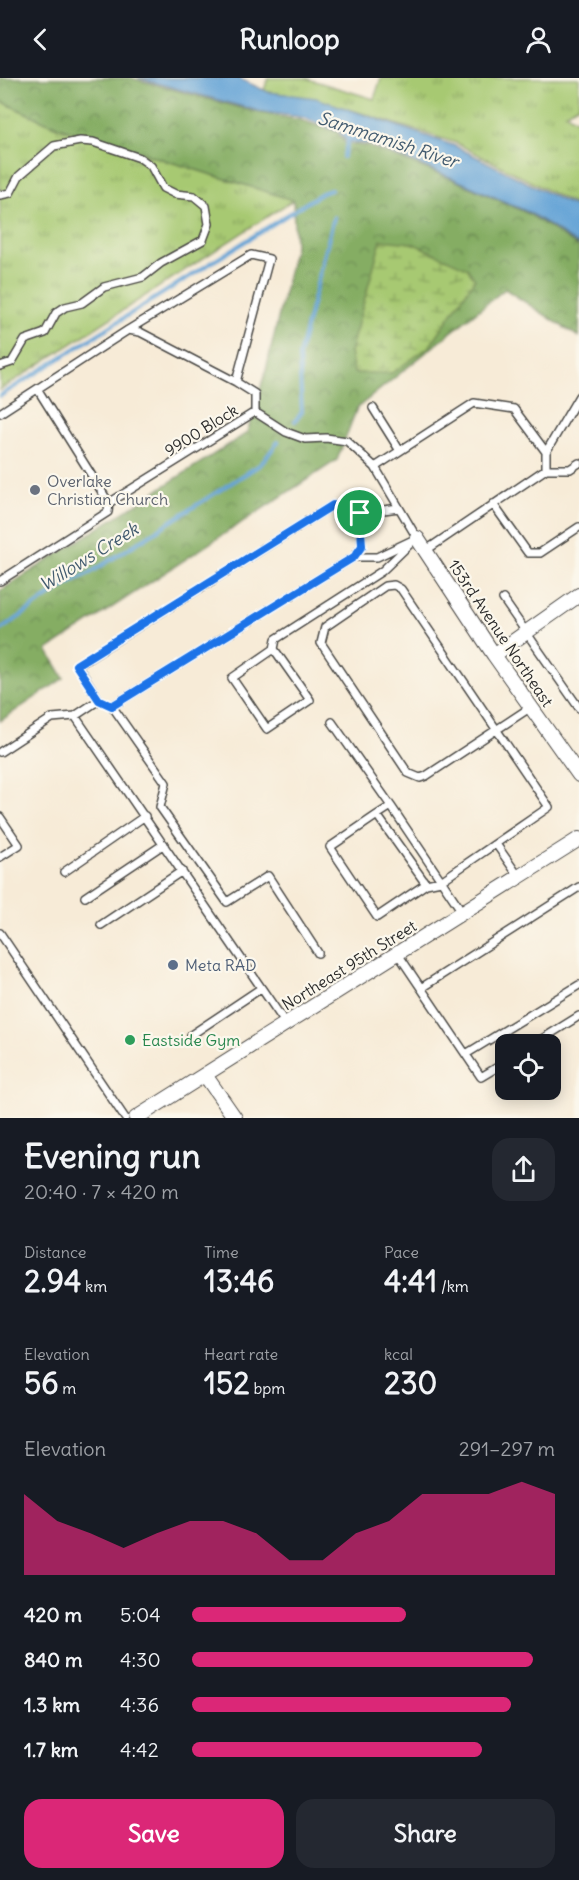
<!DOCTYPE html>
<meta charset="utf-8">
<style>
:root{--surface:#171b24;--page:#242831;--text:#f1f3f6;--muted:#9ea1a6;--accent:#db2777}
body{margin:0;font-family:Delius,sans-serif;background:var(--page);color:var(--text);height:100vh;display:flex;flex-direction:column;font-size:22px;white-space:nowrap}
*{box-sizing:border-box;margin:0}
p{font-size:20px;color:var(--muted)}
.icon{flex:none;width:33px;height:33px;fill:none;stroke:currentColor;stroke-width:2;stroke-linecap:round;stroke-linejoin:round}
.map{position:relative;height:1040px;overflow:hidden}
.panel{display:flex;flex-direction:column;background:var(--surface);flex:1}
.panel>*{flex:none}
.fabs{position:absolute;left:495px;top:956px;display:grid;gap:12px}
.fabs a{display:grid;place-items:center;width:66px;height:66px;border-radius:12px;background:var(--surface);box-shadow:0 3px 15px #0003;font-size:30px}
.pin{position:absolute;display:grid;place-items:center;width:51px;height:51px;color:#fff;margin:-26px;border:3px solid #fff;border-radius:50%;box-shadow:0 2px 6px #0007}
.round{display:grid;place-items:center;flex:none;width:63px;height:63px;border-radius:18px;background:var(--page)}
.headline{display:flex;align-items:center;justify-content:space-between;height:102px;padding:0 24px}
h1{font-size:33px;font-weight:800;line-height:45px}
.figures{display:grid;grid-template-columns:repeat(3,1fr);gap:9px;height:102px;padding:6px 24px}
.figures div{display:grid;align-content:center}
.figures b{font-size:30px;font-weight:800}
.figures small{font-size:16px;font-weight:400}
.figures p{font-size:16px}
.chart{height:168px;padding:12px 24px}
.chart p{display:flex;justify-content:space-between}
.chart svg{width:100%;height:108px;margin-top:6px;fill:var(--accent);opacity:.7}
.button{display:flex;gap:12px;margin-top:auto;padding:12px 24px}
.button a{flex:1;height:69px;border-radius:18px;background:var(--accent);color:#fff;font-size:24px;font-weight:800;line-height:69px;text-align:center}
.button a+a{background:var(--page);color:var(--text)}
ul{padding:0 24px;list-style:none;font-size:20px}
li{display:grid;grid-template-columns:96px 72px 1fr;align-items:center;height:45px}
li i{height:15px;border-radius:8px;background:var(--accent)}
header{display:flex;justify-content:space-between;align-items:center;height:78px;padding:0 24px;background:var(--surface);font-size:27px;font-weight:800}
.map>svg:first-child{display:block}
</style>
<header><svg class="icon" aria-label="back" viewBox="0 0 24 24"><path d="M15 5l-7 7 7 7"/></svg>Runloop<svg class="icon" aria-label="person" viewBox="0 0 24 24"><circle cx="12" cy="8" r="4"/><path d="M4 21q1-7 8-7t8 7"/></svg></header>
<div class="map">
<svg width="579" height="1040" viewBox="0 0 579 1040">
<defs>
<pattern id="grass-tufts" width="24" height="20" patternUnits="userSpaceOnUse" patternTransform="scale(1.5)"><rect width="24" height="20" fill="#a7c972"/><path d="M3 7l-1-3M5 7V3M7 7l1-3M15 17l-1-3M17 17v-4M19 17l1-3" fill="none" stroke="#88a35e"/></pattern>
<pattern id="forest-crowns" width="20" height="18" patternUnits="userSpaceOnUse" patternTransform="scale(1.5)"><rect width="20" height="18" fill="#85ad64"/><path d="M2 6a3 3 0 1 1 6 0M12 15a3 3 0 1 1 6 0" fill="none" stroke="#6d8d53"/></pattern>
<pattern id="wetland-marsh" width="20" height="14" patternUnits="userSpaceOnUse" patternTransform="scale(1.5)"><rect width="20" height="14" fill="#a7c972"/><path d="M1 5h8M5 5V1M11 12h8M15 12V8" fill="none" stroke="#88a35e"/></pattern>
</defs>
<rect width="100%" height="100%" fill="#fbf7ec"/>
<filter id="ink" filterUnits="userSpaceOnUse"><feTurbulence type="fractalNoise" baseFrequency=".0167" numOctaves="2"/><feDisplacementMap in="SourceGraphic" scale="12" xChannelSelector="R" yChannelSelector="G"/><feConvolveMatrix kernelMatrix="1 2 1 2 8 2 1 2 1" color-interpolation-filters="sRGB"/></filter>
<filter id="wash" filterUnits="userSpaceOnUse"><feTurbulence type="fractalNoise" baseFrequency=".008" numOctaves="4" result="noise"/><feDisplacementMap in="SourceGraphic" scale="24" xChannelSelector="R" yChannelSelector="G"/><feGaussianBlur stdDeviation="1.35" result="paint"/><feColorMatrix in="noise" values="0 0 0 0 0 0 0 0 0 0 0 0 0 0 0 0 0 1.4 0 .05"/><feComposite in="paint" operator="in"/></filter>
<g filter="url(#wash)">
<rect width="100%" height="100%" fill="#f7ebd7"/>
<!-- grass -->
<path fill="url(#grass-tufts)" stroke="#697a4e" stroke-width="1.5" d="M268 0H305L374 21 381 0H579V27L565 35 579 44V129L456 65 320 22 268 14 264 12Z
M0 23 55 48 293 122 0 312Z"/>
<!-- forest -->
<path fill="url(#forest-crowns)" stroke="#586c48" stroke-width="1.5" d="M0 0H131L260 35 300 42 337 54 346 66 367 68 450 100 529 136 579 169V259L505 211 357 330 337 382 47 572 64 600 0 643V513L247 355 266 292 295 168 293 122 55 48 0 23Z"/>
<!-- wetland -->
<path fill="url(#wetland-marsh)" stroke="#697a4e" stroke-width="1.5" d="M381 162 412 165 467 190 475 201 430 268 392 295H354L350 274Z"/>
<!-- water -->
<path fill="#64a3d6" stroke="#486780" stroke-width="1.5" d="M138 0H238L268 14 316 20 455 68 579 131V167L530 135 450 99 369 66 347 64 339 53 301 39 262 34Z"/>
<g fill="none" stroke-linecap="round" stroke-linejoin="round">
<!-- stream -->
<path stroke="#64a3d6" stroke-width="4" d="M343 79 349 60
M0 318 322 115 331 112
M295 343 302 334 299 278 334 139
M0 552C30 533 58 509 90 495L261 386 278 364"/>
</g>
</g>
<g filter="url(#ink)">
<g fill="none" stroke-linecap="round" stroke-linejoin="round">
<!-- lane casing -->
<g stroke="#4a4845" stroke-width="10">
<path id="lane" d="M0 117 10 115 19 98 54 68 80 63 93 64 140 80 151 88 163 110 175 116 194 118 206 128 209 146 203 162 161 185 143 199 104 209 82 225 65 229 56 235 45 255 25 262 12 284 0 288
M128 252 140 254 236 304
M38 312 109 425
M373 330 400 373
M255 334 286 354 305 361 326 360 347 363 375 389 417 460
M0 335 128 252 251 177 269 181 236 304 255 316V334L109 425 108 434 0 503
M546 374 579 318
M375 389 474 325 514 331 546 374V391
M493 426 528 475H540L579 449
M360 435 399 430
M425 473 546 391H570L579 385
M503 521 579 630
M274 571 310 622 267 651 232 600 274 571 276 561 382 493 410 466
M75 638 286 946
M332 644 391 728 377 737
M0 674 52 640 75 638 99 622 77 587 333 427 360 435 362 468 354 479
M391 728 463 835
M0 739 19 767 0 779
M496 766 519 799
M64 794 145 738
M426 806 377 839 330 769 377 737 426 806 441 803 549 729 401 511 394 507 385 508 325 549 321 565 408 695 420 700 426 698 531 629
M85 819 164 766
M101 847 182 793
M0 855 125 1040
M318 875 268 798 227 824 160 729 166 705 112 628 354 479H377L417 460
M398 876 481 999 506 984
M421 910 579 809
M191 957 260 911
M534 966 579 938
M466 976 579 907"/>
</g>
<!-- street casing -->
<g stroke="#4a4845" stroke-width="16">
<path id="street" d="M417 460 494 577 579 697
M494 577 579 517
M205 997 235 1040
M136 1040 579 761"/>
</g>
<!-- lane -->
<use href="#lane" stroke="#fff" stroke-width="7"/>
<!-- street -->
<use href="#street" stroke="#fff" stroke-width="14"/>
</g>
</g>
<g fill="none" stroke-linecap="round" stroke-linejoin="round" filter="url(#ink)">
<!-- route casing -->
<g stroke="#fff" stroke-width="12">
<path id="route" d="M333 427 360 435 362 468 354 479 112 628 99 622 76 587Z"/>
</g>
<!-- route -->
<use href="#route" stroke="#1a73e8" stroke-width="8"/>
</g>
<!-- markers -->
<circle fill="#6b7280" stroke="#fbf7ec" stroke-width="2" cx="35" cy="412" r="6"/>
<circle fill="#5c6f8a" stroke="#fbf7ec" stroke-width="2" cx="173" cy="887" r="6"/>
<circle fill="#2e9e5b" stroke="#fbf7ec" stroke-width="2" cx="130" cy="962" r="6"/>
<g text-anchor="middle" stroke-width="4.5" stroke-linejoin="round" paint-order="stroke">
<!-- street labels -->
<g font-size="16" fill="#2b2b2b" stroke="#fbf7ec">
<text transform="translate(201 352) rotate(-32)" y="6">9900 Block</text>
<text transform="translate(501 555) rotate(56)" y="6">153rd Avenue Northeast</text>
<text transform="translate(349 887) rotate(-32)" y="6">Northeast 95th Street</text>
</g>
<!-- worship labels -->
<g font-size="16" fill="#5b616d" stroke="#fbf7ec" text-anchor="start">
<text x="47" y="409">Overlake<tspan x="47" dy="18">Christian Church</tspan></text>
</g>
<!-- service labels -->
<g font-size="16" fill="#4e5e75" stroke="#fbf7ec" text-anchor="start">
<text x="185" y="893">Meta RAD</text>
</g>
<!-- leisure labels -->
<g font-size="16" fill="#27864d" stroke="#fbf7ec" text-anchor="start">
<text x="142" y="968">Eastside Gym</text>
</g>
<!-- water labels -->
<g font-size="18" font-style="italic" fill="#425b6f" stroke="#fbf7ec">
<text transform="translate(388 62) rotate(18)" y="6">Sammamish River</text>
<text transform="translate(89 479) rotate(-32)" y="6">Willows Creek</text>
</g>
</g>
</svg>
<div class="fabs">
<a><svg class="icon" aria-label="locate" viewBox="0 0 24 24"><circle cx="12" cy="12" r="6"/><path d="M12 2v4M12 18v4M2 12h4M18 12h4"/></svg></a>
</div>
<div class="pin" style="left:360px;top:435px;background:#1e9e55"><svg class="icon" aria-label="arrive" viewBox="0 0 24 24"><path d="M6 21V4h12l-3 4 3 4H6"/></svg></div>
</div>
<section class="panel">
<div class="headline"><div><h1>Evening run</h1><p>20:40 · 7 × 420 m</p></div><a class="round"><svg class="icon" aria-label="share" viewBox="0 0 24 24"><path d="M12 15V3M7 8l5-5 5 5M5 13v7h14v-7"/></svg></a></div>
<div class="figures">
<div><p>Distance</p><b>2.94<small> km</small></b></div>
<div><p>Time</p><b>13:46</b></div>
<div><p>Pace</p><b>4:41<small> /km</small></b></div>
</div>
<div class="figures">
<div><p>Elevation</p><b>56<small> m</small></b></div>
<div><p>Heart rate</p><b>152<small> bpm</small></b></div>
<div><p>kcal</p><b>230</b></div>
</div>
<div class="chart"><p><span>Elevation</span>291–297 m</p>
<svg viewBox="0 0 160 44" preserveAspectRatio="none"><path d="M0 44V11L10 22L20 27L30 33L40 27L50 22L60 22L70 27L80 38L90 38L100 27L110 22L120 11L130 11L140 11L150 6L160 11V44z"/></svg>
</div>
<ul>
<li><b>420 m</b>5:04<i style="width:59%"></i></li>
<li><b>840 m</b>4:30<i style="width:94%"></i></li>
<li><b>1.3 km</b>4:36<i style="width:88%"></i></li>
<li><b>1.7 km</b>4:42<i style="width:80%"></i></li>
</ul>
<div class="button"><a>Save</a><a>Share</a></div>
</section>
